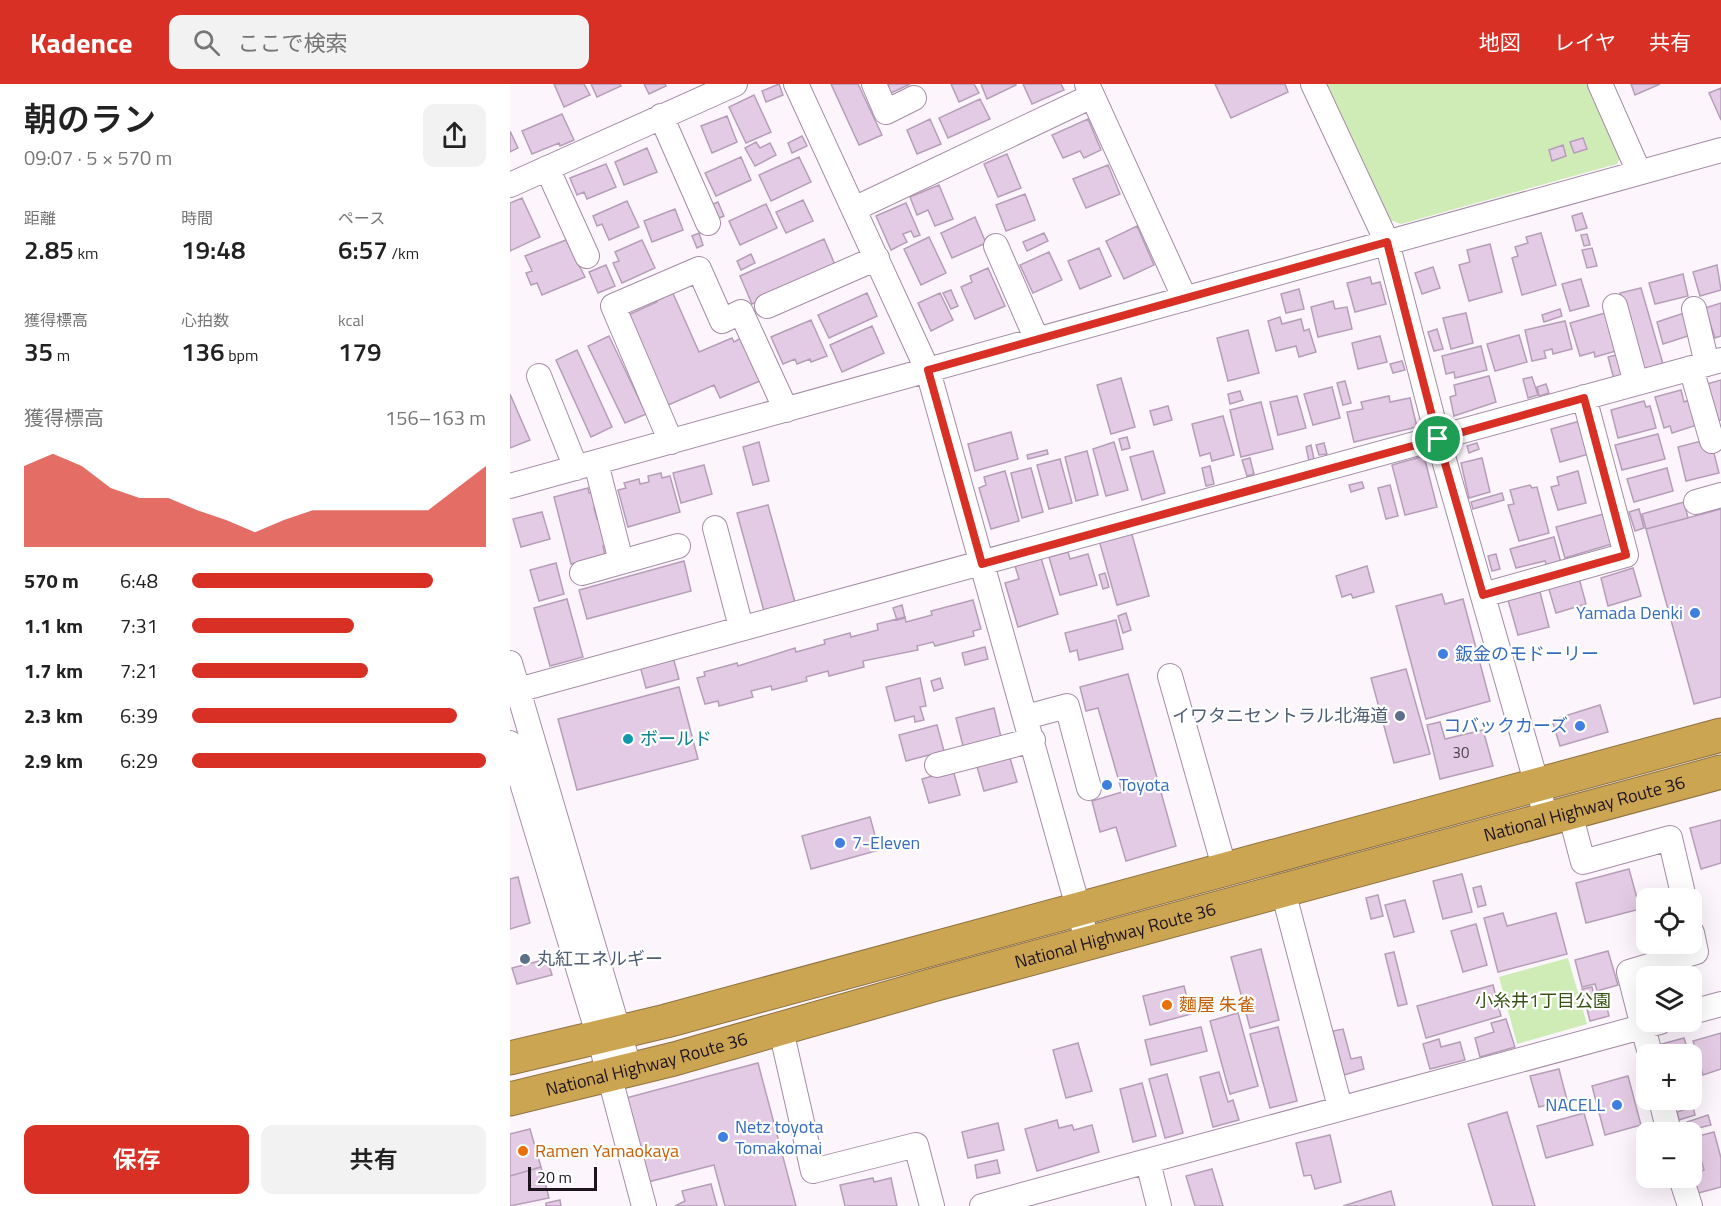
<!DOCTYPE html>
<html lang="ja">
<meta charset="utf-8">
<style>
:root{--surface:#fff;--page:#f2f2f2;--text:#222;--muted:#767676;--accent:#d93025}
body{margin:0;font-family:"Titillium Web","Noto Sans JP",sans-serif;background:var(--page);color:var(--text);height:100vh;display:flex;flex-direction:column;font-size:22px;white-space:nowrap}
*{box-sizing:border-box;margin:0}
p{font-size:20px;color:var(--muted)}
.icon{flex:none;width:33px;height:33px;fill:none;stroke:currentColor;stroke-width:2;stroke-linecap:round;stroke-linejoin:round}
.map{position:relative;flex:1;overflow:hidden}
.details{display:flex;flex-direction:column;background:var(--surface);width:510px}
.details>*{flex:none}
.fabs{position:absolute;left:1126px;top:804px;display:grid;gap:12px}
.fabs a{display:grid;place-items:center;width:66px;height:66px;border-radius:12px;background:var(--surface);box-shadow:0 6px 24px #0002;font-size:30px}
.scale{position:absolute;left:18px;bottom:15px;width:69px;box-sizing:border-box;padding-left:6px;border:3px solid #1d141e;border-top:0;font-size:16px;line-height:21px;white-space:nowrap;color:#1d141e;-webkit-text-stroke:4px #fff;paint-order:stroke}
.pin{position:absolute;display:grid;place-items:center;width:51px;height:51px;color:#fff;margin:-26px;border:3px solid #fff;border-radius:50%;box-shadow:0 2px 6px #0007}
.round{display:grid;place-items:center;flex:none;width:63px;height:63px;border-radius:12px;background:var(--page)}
.headline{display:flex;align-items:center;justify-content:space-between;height:102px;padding:0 24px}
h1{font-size:33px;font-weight:600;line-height:45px}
.metrics{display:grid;grid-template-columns:repeat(3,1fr);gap:9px;height:102px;padding:6px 24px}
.metrics div{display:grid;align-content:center}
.metrics b{font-size:26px;font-weight:600}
.metrics small{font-size:16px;font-weight:400}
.metrics p{font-size:16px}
.chart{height:168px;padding:12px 24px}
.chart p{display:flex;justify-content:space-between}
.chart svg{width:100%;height:108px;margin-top:6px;fill:var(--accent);opacity:.7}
.action{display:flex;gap:12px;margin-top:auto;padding:12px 24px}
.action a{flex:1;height:69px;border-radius:12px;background:var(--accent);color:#fff;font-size:24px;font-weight:600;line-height:69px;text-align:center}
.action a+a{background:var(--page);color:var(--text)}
ul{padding:0 24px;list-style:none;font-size:20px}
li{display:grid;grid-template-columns:96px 72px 1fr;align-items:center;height:45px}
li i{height:15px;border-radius:8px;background:var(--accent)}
header{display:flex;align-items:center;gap:36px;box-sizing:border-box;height:84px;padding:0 30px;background:var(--accent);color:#fff}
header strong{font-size:28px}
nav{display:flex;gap:33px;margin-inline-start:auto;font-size:21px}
.search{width:420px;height:54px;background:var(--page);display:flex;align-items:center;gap:15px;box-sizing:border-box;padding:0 21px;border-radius:12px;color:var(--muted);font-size:22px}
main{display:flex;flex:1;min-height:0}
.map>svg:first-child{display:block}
</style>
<header>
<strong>Kadence</strong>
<div class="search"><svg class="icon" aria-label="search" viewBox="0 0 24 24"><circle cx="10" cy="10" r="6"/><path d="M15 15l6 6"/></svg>ここで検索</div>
<nav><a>地図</a><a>レイヤ</a><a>共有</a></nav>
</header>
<main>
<section class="details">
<div class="headline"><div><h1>朝のラン</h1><p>09:07 · 5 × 570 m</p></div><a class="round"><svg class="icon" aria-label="share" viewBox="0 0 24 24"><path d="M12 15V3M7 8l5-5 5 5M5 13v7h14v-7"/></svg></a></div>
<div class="metrics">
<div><p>距離</p><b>2.85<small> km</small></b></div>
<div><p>時間</p><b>19:48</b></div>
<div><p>ペース</p><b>6:57<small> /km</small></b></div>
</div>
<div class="metrics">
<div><p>獲得標高</p><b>35<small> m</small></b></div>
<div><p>心拍数</p><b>136<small> bpm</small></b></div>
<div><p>kcal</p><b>179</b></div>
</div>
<div class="chart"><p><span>獲得標高</span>156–163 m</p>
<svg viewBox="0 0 160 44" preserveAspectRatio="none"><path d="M0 44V11L10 6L20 11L30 20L40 24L50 24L60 29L70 33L80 38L90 33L100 29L110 29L120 29L130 29L140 29L150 20L160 11V44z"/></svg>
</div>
<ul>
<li><b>570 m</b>6:48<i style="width:82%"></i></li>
<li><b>1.1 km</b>7:31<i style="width:55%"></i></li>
<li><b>1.7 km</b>7:21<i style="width:60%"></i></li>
<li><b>2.3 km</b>6:39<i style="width:90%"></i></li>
<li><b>2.9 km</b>6:29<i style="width:100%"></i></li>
</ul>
<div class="action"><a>保存</a><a>共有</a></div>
</section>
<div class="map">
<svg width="1211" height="1122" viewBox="0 0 1211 1122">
<rect width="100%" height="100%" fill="#fcf6fc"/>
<!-- green -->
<path fill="#cfecb6" d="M813 0H1079L1111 71 1107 80 891 140 880 136Z
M1058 874 1077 940 1007 960 989 893Z"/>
<!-- building -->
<path fill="#e4cbe5" stroke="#b69eb8" stroke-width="1.5" d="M44 0H74L80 11 54 23Z
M81 0H110L111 2 87 13Z
M134 0H155L156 2 139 10Z
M269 0 273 11 256 18 252 7Z
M321 0H348L372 51 349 61Z
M374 0H400L379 10Z
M441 0H464L469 9 449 18Z
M471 0H506V1L477 15Z
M513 0H551L554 6 522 20Z
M705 0H775L778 8 721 34Z
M1121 0H1150L1125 11Z
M1211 4V36L1199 9Z
M244 11 261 48 236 59 219 23Z
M470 15 480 35 438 54 429 34Z
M52 30 64 56 50 62 49 59 22 70 12 47Z
M217 32 227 58 202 69 191 42Z
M420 35 431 60 407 70 397 46Z
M578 35 591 66 574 74 570 67 553 74 542 51Z
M0 47 8 64 0 68Z
M292 52 297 62 282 69 278 59Z
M1073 54 1077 65 1064 69 1060 58Z
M246 58 250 64 260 59 266 71 245 82 235 64Z
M1053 61 1056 72 1042 77 1039 66Z
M137 64 147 88 114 101 105 78Z
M497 70 511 104 488 113 474 80Z
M231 73 241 96 206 112 195 89Z
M289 73 301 98 261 117 249 91Z
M96 80 106 103 77 115 74 108 67 111 60 94Z
M598 81 610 110 576 124 563 95Z
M429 101 443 135 425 142 418 126 407 131 400 113Z
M515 110 525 136 496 147 486 121Z
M12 114 30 153 0 167V119Z
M293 116 303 137 276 149 266 128Z
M117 117 129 143 99 156 92 140 87 142 83 132Z
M208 118 214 132 205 136 198 122Z
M396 119 410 151 404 153 401 147 393 150 397 158 381 166 366 132Z
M256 120 267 144 230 161 219 137Z
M165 125 173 146 142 158 134 137Z
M1072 129 1077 144 1066 147 1062 132Z
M465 133 476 159 442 174 431 149Z
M627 142 644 181 614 195 596 157Z
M189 149 193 161 187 164 182 152Z
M534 149 538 157 517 167 513 158Z
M1031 149 1046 201 1012 211 1002 174 1008 172 1005 163 1018 159 1016 153Z
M1077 150 1080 161 1074 162 1071 151Z
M419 153 436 189 411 201 394 165Z
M314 155 326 183 242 220 230 192Z
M56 156 75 193 32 211 27 199 21 201 16 189 22 187 15 172Z
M132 156 145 184 112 199 103 179 109 177 105 168Z
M980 160 992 208 959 217 949 181 960 178 957 166Z
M589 164 601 192 570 205 558 177Z
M1082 164 1087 182 1077 184 1072 166Z
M539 168 552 196 523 209 510 181Z
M241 170 245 179 231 186 227 177Z
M96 181 105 202 88 209 79 188Z
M1207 181 1211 206 1190 212 1183 188Z
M923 183 930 204 912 210 905 189Z
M478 184 495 222 465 235 451 203 462 198 460 192Z
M1173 190 1178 212 1145 220 1139 199Z
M860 193 862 200 870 198 876 220 845 228 837 199Z
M1071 195 1079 222 1060 227 1052 200Z
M1131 204 1153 280 1132 286 1110 209Z
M161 205 189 268 222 254 224 258 233 253 252 296 210 314 204 301 156 322 116 232 147 218 144 212Z
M789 205 794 225 776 229 771 210Z
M441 206 448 222 441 225 433 209Z
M357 209 367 232 319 254 308 231Z
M430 209 443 236 421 247 408 219Z
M823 217 825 225 837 223 842 245 808 253 801 223Z
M1211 219V252L1205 254 1195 224Z
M1050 225 1052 232 1034 238 1032 231Z
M956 229 963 259 941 265 933 234Z
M1095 229 1106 267 1085 273 1084 268 1070 272 1060 239Z
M1174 229 1181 251 1153 260 1147 238Z
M770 233 772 240 791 235 794 247 799 245 806 268 789 273 786 262 766 267 758 237Z
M301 236 317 272 301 278 300 275 287 280 285 275 273 280 261 253Z
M1055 237 1062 265 1043 270 1042 265 1034 267 1036 274 1022 277 1015 246Z
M362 242 374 269 332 288 320 261Z
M927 245 933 265 924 267 918 248Z
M738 246 749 289 718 297 707 254Z
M1009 251 1017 278 985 287 977 260Z
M99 252 136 330 115 339 78 262Z
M870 252 877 278 848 285 842 259Z
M971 262 977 286 945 294 944 288 936 290 932 272Z
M67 266 102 343 81 353 46 276Z
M1110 270 1116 292 1104 295 1098 273Z
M892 277 895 286 883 289 880 280Z
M979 292 986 318 944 332 940 313 946 311 944 301Z
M1022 293 1028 311 1018 314 1013 295Z
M611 294 625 343 601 350 587 301Z
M1211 296V336L1208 337 1197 300Z
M835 297 841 319 833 321 827 299Z
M1036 300 1039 309 1029 312 1027 303Z
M822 303 830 334 803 341 794 310Z
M1171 306 1174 318 1179 316 1187 341 1162 349 1160 342 1154 344 1145 313Z
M730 307 733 316 720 320 718 310Z
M0 310 20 356 0 364Z
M787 312 796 344 768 351 760 318Z
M879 312 880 318 900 314 907 343 844 358 837 328 853 325 851 318Z
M1134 317 1136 323 1140 322 1146 344 1108 354 1101 326Z
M751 318 763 365 731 373 720 326Z
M658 322 662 336 644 341 640 327Z
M713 332 724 371 702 377 700 369 690 372 682 340Z
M1070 337 1079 370 1050 378 1041 345Z
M501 348 508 375 465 387 458 360Z
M1148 350 1155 375 1112 386 1105 361Z
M617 353 620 364 612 366 609 355Z
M1195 356 1203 365 1209 389 1176 397 1168 363Z
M249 358 259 397 243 401 233 363Z
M604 358 618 406 596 412 583 365Z
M814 359 817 370 809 371 806 361Z
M967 359 969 365 959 369 957 362Z
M801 361 804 375 799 377 796 363Z
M537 366 538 370 518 375 517 371Z
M577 367 588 411 566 417 555 373Z
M643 367 655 409 632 416 620 373Z
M914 372 927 423 895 431 882 381Z
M740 374 744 390 737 392 732 376Z
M972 374 980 408 959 414 951 379Z
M550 375 562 419 539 425 527 381Z
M194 381 202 410 171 419 163 389Z
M700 382 704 400 696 402 692 384Z
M521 384 533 428 512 434 501 389Z
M1157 384 1163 407 1124 418 1117 395Z
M495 387 509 437 481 445 469 404 476 401 474 393Z
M1068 387 1076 419 1048 426 1041 403 1049 401 1047 393Z
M151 389 152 394 160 392 170 428 118 443 108 406 116 404 114 399 129 395 130 400 139 398 138 392Z
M852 398 854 404 841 408 839 401Z
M880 401 888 432 876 435 868 404Z
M1020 401 1022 404 1027 403 1039 449 1009 457 998 421 1004 420 1000 406Z
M78 404 79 409 84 408 88 423 84 424 87 435 92 434 98 461 93 462 95 471 61 480 44 413Z
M992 409 994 416 963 425 961 418Z
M1174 418 1178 434 1136 445 1132 430Z
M258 421 285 518 254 527 227 429Z
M1129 425 1134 444 1125 447 1119 428Z
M1211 425V613L1184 620 1136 445Z
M32 428 40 455 11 463 3 435Z
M1097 429 1105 459 1055 474 1046 443Z
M621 447 639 512 607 521 589 456Z
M1044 453 1051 479 1037 482 1035 477 1006 484 1000 465Z
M558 468 560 475 578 470 587 501 550 511 539 473Z
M986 470 990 485 982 487 978 472Z
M531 474 548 530 508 543 495 499 509 495 505 482Z
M174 477 181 507 77 535 69 506Z
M46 479 54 510 29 517 20 486Z
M857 482 864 508 843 514 841 510 832 513 826 492Z
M1123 484 1131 512 1098 522 1091 494Z
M595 489 599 503 593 505 589 491Z
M1069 494 1076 520 1046 529 1038 502Z
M1030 508 1039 543 1008 551 998 516Z
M932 510 935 520 953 515 980 617 916 635 886 522Z
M57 515 73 573 40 582 24 524Z
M463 516 471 545 463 547 464 552 425 562 423 558 407 562 408 566 353 577 354 583 319 592 318 587 296 593 297 597 262 606 261 602 241 607 243 613 209 622 208 617 195 620 187 594 195 592 194 588 227 579 228 582 285 564 286 568 315 560 314 556 340 549 341 553 368 546 367 540 395 533 396 538 422 531 421 527Z
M392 521 395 534 387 536 383 524Z
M616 529 621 546 613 549 608 532Z
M606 536 613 565 569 576 567 566 560 568 555 549Z
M475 563 478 575 455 581 452 569Z
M163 573 169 595 136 604 130 582Z
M896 585 920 670 884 679 861 594Z
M618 590 666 762 616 777 606 743 590 748 582 717 612 708 588 624 576 627 570 603Z
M410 594 416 622 410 623 414 636 405 638 404 632 385 637 376 603Z
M430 594 433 604 424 607 421 597Z
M169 603 188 675 67 706 48 635Z
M1090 621 1098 648 1050 662 1042 636Z
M484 624 491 653 453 662 446 634Z
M930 638 935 655 973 646 983 682 930 695 917 641Z
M427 641 434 667 396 677 389 651Z
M498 667 507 698 474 707 465 676Z
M443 686 450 711 419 719 412 695Z
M360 733 369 766 301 785 292 752Z
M1211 736V779L1191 785 1180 744Z
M1119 785 1130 825 1076 839 1066 799Z
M952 790 962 828 933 835 923 797Z
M8 793 20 839 0 845V795Z
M971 802 976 821 968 823 963 804Z
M868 811 873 832 861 835 856 814Z
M895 816 904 848 884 853 875 821Z
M993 829 997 842 1046 829 1057 870 988 888 974 834Z
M966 840 977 881 953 888 941 847Z
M751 865 769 936 740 944 721 873Z
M1098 867 1108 901 1087 907 1085 900 1072 903 1065 876Z
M884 868 897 920 888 922 875 870Z
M37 875 42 891 7 900 2 884Z
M983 901 991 932 916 954 907 922Z
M674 902 681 930 640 941 633 912Z
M1082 903 1086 919 1095 916 1099 932 1080 937 1072 905Z
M728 929 748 1002 720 1010 700 937Z
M996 935 1005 963 970 973 965 954 984 948 981 939Z
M691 943 697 967 641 981 635 956Z
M768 943 787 1017 760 1024 740 950Z
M833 945 841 975 851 973 854 985 834 991 823 947Z
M1211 949V985L1193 991 1183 957Z
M1174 954 1179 970H1150L1148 961Z
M929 955 931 963 950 958 955 976 920 985 913 960Z
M568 959 582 1007 556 1014 543 966Z
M248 979 286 1122H215L204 1081 138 1098 116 1014Z
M1182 982 1191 1015 1164 1022 1163 1016H1182Z
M1049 985 1057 1016 1029 1023 1020 992Z
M709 988 718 1018 723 1016 729 1036 703 1043 690 993Z
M657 990 673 1049 655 1054 639 995Z
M1118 992 1131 1041 1095 1051 1082 1002Z
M632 999 646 1052 623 1058 610 1005Z
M1183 1023 1185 1031 1169 1036 1167 1028Z
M997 1028 1025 1122H983L958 1040Z
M1074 1029 1083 1061 1036 1074 1027 1042Z
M1198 1031 1201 1041 1180 1046 1177 1038Z
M547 1036 549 1044 562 1041 564 1046 582 1041 589 1068 527 1087 515 1045Z
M488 1039 494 1066 458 1074 452 1048Z
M20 1045 31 1083 0 1092V1050Z
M1204 1048 1211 1074V1103L1181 1111 1182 1089 1194 1086 1185 1053Z
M820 1051 831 1098 805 1105 801 1091 794 1092 786 1059Z
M487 1076 490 1089 467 1094 465 1081Z
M31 1083 39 1114 0 1122V1092Z
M702 1085 713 1122H685L676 1092Z
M363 1094 364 1098 381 1094 387 1122H335L330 1101Z
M201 1100 207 1122H165L175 1117 172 1107Z
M881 1107 885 1122H833Z
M50 1116 51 1122H36V1119Z"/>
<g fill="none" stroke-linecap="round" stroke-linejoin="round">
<!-- minor casing -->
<g stroke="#a48ca5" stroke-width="26">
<path id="minor" d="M286 0 418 287 578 859
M364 0 376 28 404 14
M577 0 675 215
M803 0 877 158 928 355 1037 736
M1090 0 1129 88
M151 32 198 139
M37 84 77 172
M0 101 225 0
M344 125 582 12
M486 162 527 256
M257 222 367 174
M1105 222 1126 299
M1184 225 1197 280
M1181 284 1202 357
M29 292 66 384
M161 358 103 222 189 185 212 237 231 228 276 326
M86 379 111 477
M0 402 1211 66
M1186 418 1211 411
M205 444 231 543
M72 489 168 462
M973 511 1116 471 1074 313
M0 579 120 986
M660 592 715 786
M8 606 1211 276
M516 633 557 622 579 704
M0 659 89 953 134 1122
M427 681 523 656
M1060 729 1073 778 1160 754 1174 814
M773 807 830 1023
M1182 928 1211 920
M271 946 303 1087 406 1061 422 1122
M1140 970 1119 888 1186 868 1182 849
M1151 1016 1159 1048
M638 1078 649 1122
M1171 1094 1180 1122
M472 1122 1150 938"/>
</g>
<!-- highway casing -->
<g stroke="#8f7240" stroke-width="35">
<g id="highway">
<path d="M0 974 156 937 1211 651"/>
<path id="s1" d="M0 1015 164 975 423 901 1211 688"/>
</g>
</g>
<!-- minor -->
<use href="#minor" stroke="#fff" stroke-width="24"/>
<!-- highway -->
<use href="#highway" stroke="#cca553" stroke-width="33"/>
</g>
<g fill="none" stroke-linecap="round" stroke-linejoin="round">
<!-- route casing -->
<g stroke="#fff" stroke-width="12">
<path id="route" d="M928 355 472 480 418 286 877 158 928 355 1074 314 1116 471 973 511 928 355"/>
</g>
<!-- route -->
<use href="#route" stroke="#d93025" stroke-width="8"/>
</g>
<!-- markers -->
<g fill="#3f7fe0" stroke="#fff" stroke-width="2">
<circle cx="1185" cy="529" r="6"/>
<circle cx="933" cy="570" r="6"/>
<circle cx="1070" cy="642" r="6"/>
<circle cx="597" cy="701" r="6"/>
<circle cx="330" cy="759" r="6"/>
<circle cx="1107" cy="1021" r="6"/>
<circle cx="213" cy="1053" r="6"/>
</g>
<g fill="#5c6f8a" stroke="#fff" stroke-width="2">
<circle cx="890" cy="632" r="6"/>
<circle cx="15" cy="875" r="6"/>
</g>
<circle fill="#0f9aa8" stroke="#fff" stroke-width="2" cx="118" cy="655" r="6"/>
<g fill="#e8710a" stroke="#fff" stroke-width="2">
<circle cx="657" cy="921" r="6"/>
<circle cx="13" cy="1067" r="6"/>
</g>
<g text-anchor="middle" stroke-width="4.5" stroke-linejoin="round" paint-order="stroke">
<!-- number labels -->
<g font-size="15" fill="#4f4250">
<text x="951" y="674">30</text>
</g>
<!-- shop labels -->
<g font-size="18" fill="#366cbe" stroke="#fff" text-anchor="start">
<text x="1173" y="535" text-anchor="end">Yamada Denki</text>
<text x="945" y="576">鈑金のモドーリー</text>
<text x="1058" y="648" text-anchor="end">コバックカーズ</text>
<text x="609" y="707">Toyota</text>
<text x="342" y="765">7-Eleven</text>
<text x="1095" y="1027" text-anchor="end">NACELL</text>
<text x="225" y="1049">Netz toyota<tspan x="225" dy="21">Tomakomai</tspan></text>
</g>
<!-- service labels -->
<g font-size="18" fill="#4e5e75" stroke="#fff" text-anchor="end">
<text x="878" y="638">イワタニセントラル北海道</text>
<text x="27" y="881" text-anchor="start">丸紅エネルギー</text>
</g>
<!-- culture labels -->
<g font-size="18" fill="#0d838f" stroke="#fff" text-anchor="start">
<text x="130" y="661">ボールド</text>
</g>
<!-- street labels -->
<g font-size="18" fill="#1d141e" stroke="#fff">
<text dy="6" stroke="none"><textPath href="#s1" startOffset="1113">National Highway Route 36</textPath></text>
<text dy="6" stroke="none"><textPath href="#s1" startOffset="627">National Highway Route 36</textPath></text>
<text dy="6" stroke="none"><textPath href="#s1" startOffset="141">National Highway Route 36</textPath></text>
</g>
<!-- park labels -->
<g font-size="18" fill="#375315" stroke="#fff">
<text x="1033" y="923">小糸井1丁目公園</text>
</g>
<!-- food labels -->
<g font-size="18" fill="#c56008" stroke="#fff" text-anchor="start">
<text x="669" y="927">麵屋 朱雀</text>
<text x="25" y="1073">Ramen Yamaokaya</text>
</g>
</g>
</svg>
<div class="fabs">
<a><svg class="icon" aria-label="locate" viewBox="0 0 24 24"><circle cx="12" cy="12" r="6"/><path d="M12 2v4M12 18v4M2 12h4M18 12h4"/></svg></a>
<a><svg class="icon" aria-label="layers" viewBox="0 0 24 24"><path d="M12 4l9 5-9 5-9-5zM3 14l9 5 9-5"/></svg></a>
<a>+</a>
<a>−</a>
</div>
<div class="scale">20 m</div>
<div class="pin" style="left:928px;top:355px;background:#1e9e55"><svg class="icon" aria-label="arrive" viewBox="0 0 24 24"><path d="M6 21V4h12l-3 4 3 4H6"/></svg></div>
</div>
</main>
